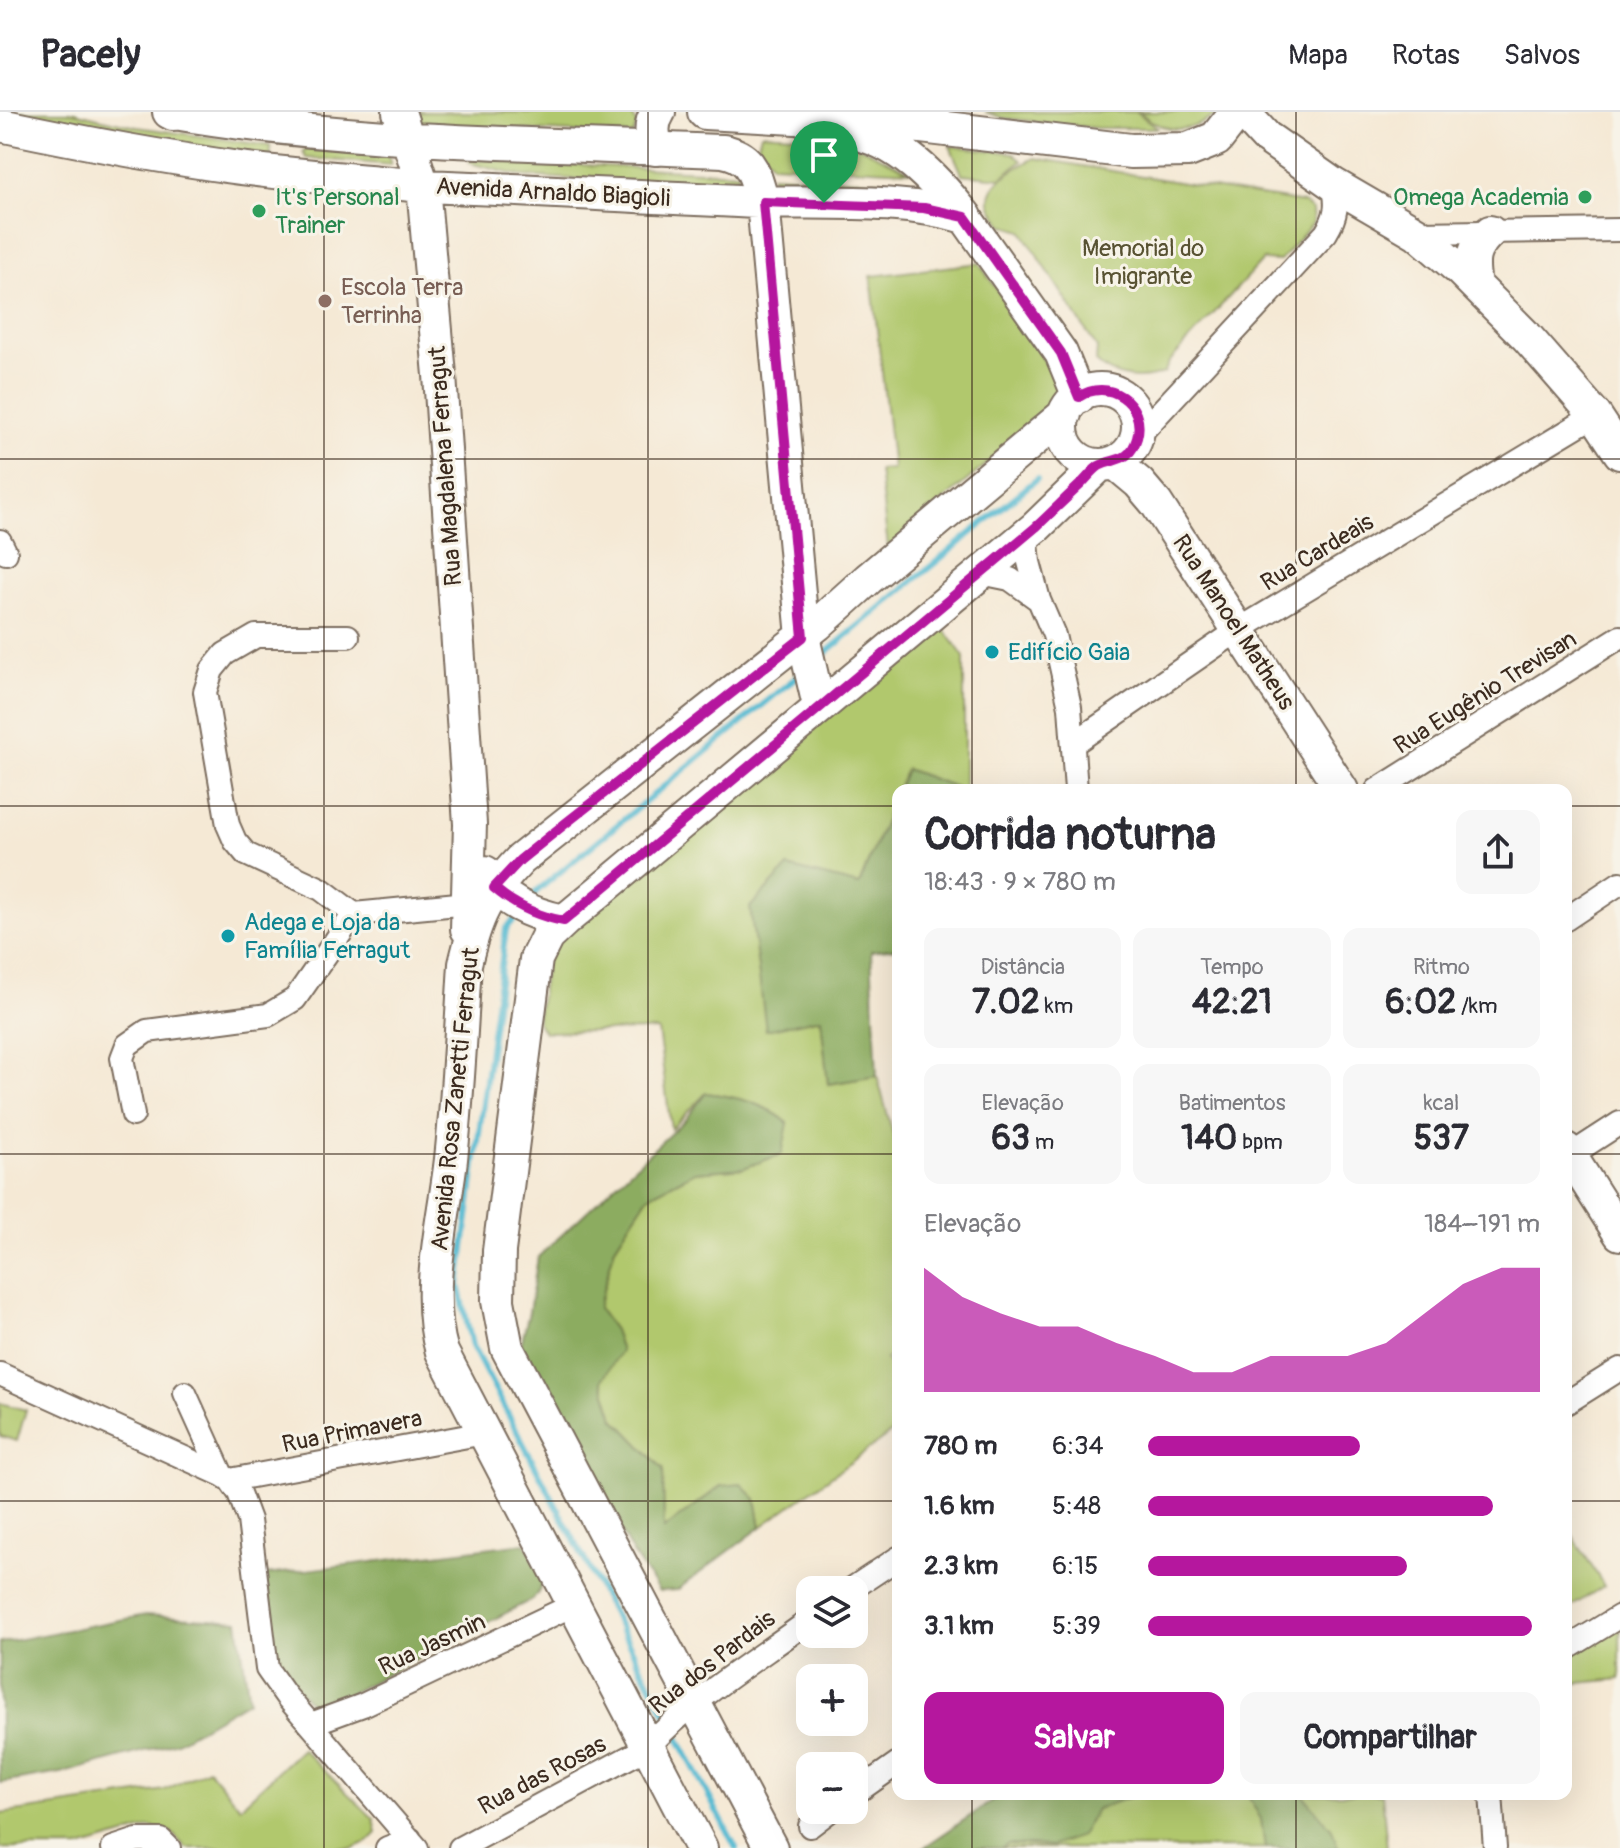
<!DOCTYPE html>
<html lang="pt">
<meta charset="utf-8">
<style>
:root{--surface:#fff;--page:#f7f7f7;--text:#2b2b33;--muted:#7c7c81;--line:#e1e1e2;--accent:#b5179e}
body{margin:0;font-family:Pangolin,sans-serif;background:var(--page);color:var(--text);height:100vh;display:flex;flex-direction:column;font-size:30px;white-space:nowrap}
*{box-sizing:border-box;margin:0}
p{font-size:26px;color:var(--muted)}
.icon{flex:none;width:44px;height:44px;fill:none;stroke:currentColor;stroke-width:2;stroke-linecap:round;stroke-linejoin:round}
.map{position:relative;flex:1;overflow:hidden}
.side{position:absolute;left:892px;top:672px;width:680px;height:1016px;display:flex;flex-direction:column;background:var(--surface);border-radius:16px;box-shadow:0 8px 32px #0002}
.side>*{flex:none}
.fabs{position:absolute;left:796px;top:1464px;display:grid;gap:16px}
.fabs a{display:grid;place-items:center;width:72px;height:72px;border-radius:16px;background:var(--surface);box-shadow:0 8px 32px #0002;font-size:40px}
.pin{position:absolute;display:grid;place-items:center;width:68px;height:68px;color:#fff;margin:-82px -34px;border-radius:50% 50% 50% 0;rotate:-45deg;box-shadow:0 0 8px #0007}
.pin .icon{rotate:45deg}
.round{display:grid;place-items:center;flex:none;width:84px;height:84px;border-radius:16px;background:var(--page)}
.summary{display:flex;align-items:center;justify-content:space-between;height:136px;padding:0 32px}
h1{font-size:44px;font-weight:800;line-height:60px}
.figures{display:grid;grid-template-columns:repeat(3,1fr);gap:12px;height:136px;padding:8px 32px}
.figures div{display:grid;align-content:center;border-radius:16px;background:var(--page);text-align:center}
.figures b{font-size:34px;font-weight:800}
.figures small{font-size:22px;font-weight:400}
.figures p{font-size:22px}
.chart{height:224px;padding:16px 32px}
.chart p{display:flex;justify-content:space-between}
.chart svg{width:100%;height:144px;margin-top:8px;fill:var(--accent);opacity:.7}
.cta{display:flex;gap:16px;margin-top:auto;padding:16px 32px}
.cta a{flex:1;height:92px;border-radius:16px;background:var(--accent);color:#fff;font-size:32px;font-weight:800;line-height:92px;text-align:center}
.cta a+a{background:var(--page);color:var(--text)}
ul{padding:0 32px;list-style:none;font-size:26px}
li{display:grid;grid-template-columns:128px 96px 1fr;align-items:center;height:60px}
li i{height:20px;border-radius:10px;background:var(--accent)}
header{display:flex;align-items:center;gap:48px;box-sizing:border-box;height:112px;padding:0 40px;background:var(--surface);border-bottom:2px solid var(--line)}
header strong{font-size:38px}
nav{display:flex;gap:44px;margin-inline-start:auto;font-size:28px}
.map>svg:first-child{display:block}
</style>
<header>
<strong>Pacely</strong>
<nav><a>Mapa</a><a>Rotas</a><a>Salvos</a></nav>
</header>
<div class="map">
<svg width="1620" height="1736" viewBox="0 0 1620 1736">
<rect width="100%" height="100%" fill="#f7f3e8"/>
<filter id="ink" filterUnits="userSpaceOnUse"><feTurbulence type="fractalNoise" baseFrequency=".0125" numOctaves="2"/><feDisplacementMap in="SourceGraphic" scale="16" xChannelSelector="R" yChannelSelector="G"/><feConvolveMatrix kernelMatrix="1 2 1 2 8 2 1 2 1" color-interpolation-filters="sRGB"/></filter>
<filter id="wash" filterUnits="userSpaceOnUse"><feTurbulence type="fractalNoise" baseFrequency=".006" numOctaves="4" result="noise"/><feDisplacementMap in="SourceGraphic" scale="32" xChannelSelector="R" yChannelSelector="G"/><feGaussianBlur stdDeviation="1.8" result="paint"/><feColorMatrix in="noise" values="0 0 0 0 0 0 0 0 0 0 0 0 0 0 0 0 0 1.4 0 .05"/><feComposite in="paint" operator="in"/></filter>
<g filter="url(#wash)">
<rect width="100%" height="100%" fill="#f5e9d5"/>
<!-- green -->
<path fill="#b1c86d" stroke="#767946" stroke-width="2" d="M0 0H73L137 15 270 34 272 50Z
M418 0 623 1 632 3 637 12 633 23 421 13Z
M985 0H1137L1157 16H1096L1003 6Z
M1140 0H1219C1194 21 1165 24 1140 0Z
M761 21 842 26 910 59 772 52 758 33Z
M950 34 1014 41 1022 49 1000 66 962 62Z
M305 37 387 41 391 53 306 46 303 40Z
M1035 46 1303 91 1312 98 1313 111 1280 149 1263 148 1169 250 1164 261C1141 270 1114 267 1096 250L1097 236 1022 119 1003 113C998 106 991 97 990 90 987 69 1020 54 1035 46Z
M469 47 739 61 735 73 726 76 521 64 469 51Z
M771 63 926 71 937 82 776 77Z
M979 151 1057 267 1058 281 1053 296 888 435 879 358 893 357 871 164Z
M940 511 964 545V678L906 657 859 774 788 755 766 917 821 906 828 972 877 964 898 1041V1240L886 1247 898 1266V1316L761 1415 756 1387 721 1374 664 1418 663 1357 614 1306 602 1268 614 1218 598 1196 615 1135 648 1084 695 1060 744 1056 788 1011C764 991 738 985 706 981L671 1017 658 918 544 920 537 910 546 850 558 829Z
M0 1291 26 1298 17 1329 0 1324Z
M1566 1413 1604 1474 1566 1498Z
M1620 1509V1567L1568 1572 1567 1544Z
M302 1637 374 1707 377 1721 368 1730 353 1736H186L171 1720 151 1715 80 1736H0V1702L165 1678 208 1657 240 1695Z
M1003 1682H1382L1387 1736H923Z"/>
<!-- forest -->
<path fill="#8cac60" stroke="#646b3f" stroke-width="2" d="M906 657 963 678H898V836L871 839 877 964 828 972 821 906 766 918 750 795 788 755 859 773Z
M706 981C738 985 764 991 788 1011L782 1042 744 1056 695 1060 648 1084 615 1135 598 1196 614 1218 621 1239 602 1268 614 1306 663 1357 664 1417 721 1374 741 1372 756 1387 761 1415 677 1478 659 1479 633 1442 521 1233 529 1200 538 1145 686 1007Z
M525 1431C536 1452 552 1467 533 1487L325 1594 312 1593 274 1549 265 1463Z
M146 1503 238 1509 249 1588 177 1630 67 1660 0 1671V1531Z
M1003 1682H1139L1096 1697 1081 1724 1052 1734 1008 1732 1002 1736H923Z
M1247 1682H1302L1332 1717 1338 1736H1265L1261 1707Z"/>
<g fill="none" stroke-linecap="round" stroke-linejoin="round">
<!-- stream -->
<path stroke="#53b9d1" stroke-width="6" d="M817 548 1037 367
M529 789 537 779 799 563
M517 804 506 817 459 1173 472 1234 669 1608
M674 1618 736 1736"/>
</g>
</g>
<g filter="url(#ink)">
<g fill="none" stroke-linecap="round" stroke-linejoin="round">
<!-- street casing -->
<g stroke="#7c6d5e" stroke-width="26">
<path id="street" d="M1417 121 1620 118
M1138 324 1326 121C1337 103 1338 92 1333 72
M1036 416 1027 431 1029 450 1039 488 1054 523 1070 595 1076 678
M0 429 6 441
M981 461 1010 467 1039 488
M348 524H256L225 542 212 558 205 580 228 713 235 729 246 742 321 777 354 802 468 791 479 785
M1073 632 1240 517 1595 303
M1377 678 1620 525
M1566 807 1620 771
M133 1003 122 946 127 933 147 919 268 903 295 887 354 802
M1566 1046 1620 1011
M0 1262 222 1363
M185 1281 222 1363 230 1368 239 1381 249 1408 267 1557 286 1584 417 1736
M1566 1291 1620 1257
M230 1368 484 1321
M850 1478 898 1446
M1566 1537 1620 1504
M311 1612 363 1593 573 1493
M854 1682 898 1651
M1491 1682 1495 1736
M810 1714 831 1698
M113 1736 137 1728H161L169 1736
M387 1736 410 1727
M460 1736 648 1635C694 1585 756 1548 810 1508"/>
</g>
<!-- secondary casing -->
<g stroke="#7c6d5e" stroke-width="36">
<path id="secondary" d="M169 0C351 32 538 31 723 39 754 45 754 63 763 90L803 525 819 594
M399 0 423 74 440 263 470 712 467 817
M1243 0 1266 25 1333 72 1417 121 1461 159 1527 225 1595 303 1620 341
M0 13C80 30 159 45 240 56 301 64 362 68 423 74 535 78 646 85 758 90 826 92 899 86 965 105L1061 241 1079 285
M1475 173C1471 148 1471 138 1490 120
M1062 315a38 38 0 1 1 76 0a38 38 0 1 1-76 0Z
M1115 351 1139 371 1156 391 1342 678
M485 760C502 790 531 802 564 809
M1566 1037 1620 1122
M701 1736 442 1240C424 1179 444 1109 451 1047 458 982 461 917 465 852 476 804 486 784 520 748L817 513 868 467 1065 302
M771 1736 507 1236 498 1189 499 1139 536 847 547 825 564 809 1036 415 1100 353"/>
</g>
<!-- primary casing -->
<g stroke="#7c6d5e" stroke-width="38">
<path id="primary" d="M705 0 887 10 1131 39 1188 38 1216 27 1237 0
M173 1 174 0
M849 19C898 27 935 67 965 105
M656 36C652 23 650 12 658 0"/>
</g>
<!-- street -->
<use href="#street" stroke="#fff" stroke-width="22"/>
<!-- secondary -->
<use href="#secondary" stroke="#fff" stroke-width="32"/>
<!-- primary -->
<use href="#primary" stroke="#fff" stroke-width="34"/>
</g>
</g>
<g fill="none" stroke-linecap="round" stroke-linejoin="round" filter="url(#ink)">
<!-- route casing -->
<g stroke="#fff" stroke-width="16">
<path id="route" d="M763 90 924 96 965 105 1061 241 1079 285C1107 265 1147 291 1137 326 1129 352 1115 345 1099 354 1093 358 1087 366 1081 372 1066 386 1051 401 1036 415L564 809C537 804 515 794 494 776L520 748 566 711 803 525Z"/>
</g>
<!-- route -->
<use href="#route" stroke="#b5179e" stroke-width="10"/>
</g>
<!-- grid -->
<path fill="none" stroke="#3b2a1e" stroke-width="2" stroke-opacity="0.55" d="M324 0V1736M648 0V1736M972 0V678M1296 0V678M0 347H1620M0 694H898M1566 694H1620M0 1042H898M1566 1042H1620M0 1389H898M1566 1389H1620M972 1682V1736M1296 1682V1736"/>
<!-- markers -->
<g fill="#2e9e5b" stroke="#f7f3e8" stroke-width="3">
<circle cx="1585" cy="85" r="8"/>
<circle cx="259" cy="99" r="8"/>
</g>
<circle fill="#8d6e63" stroke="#f7f3e8" stroke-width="3" cx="325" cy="189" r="8"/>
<g fill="#0f9aa8" stroke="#f7f3e8" stroke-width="3">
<circle cx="992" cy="540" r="8"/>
<circle cx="228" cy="824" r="8"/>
</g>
<g text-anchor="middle" stroke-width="6" stroke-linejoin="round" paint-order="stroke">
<!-- street labels -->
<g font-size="24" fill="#3b2a1e" stroke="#f7f3e8">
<text transform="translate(553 80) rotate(3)" y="8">Avenida Arnaldo Biagioli</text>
<text transform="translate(445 354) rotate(-94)" y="8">Rua Magdalena Ferragut</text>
<text transform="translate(1317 440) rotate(-31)" y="8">Rua Cardeais</text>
<text transform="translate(1234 510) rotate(57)" y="8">Rua Manoel Matheus</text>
<text transform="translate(1485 580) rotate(-32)" y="8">Rua Eugênio Trevisan</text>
<text transform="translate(455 987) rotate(-84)" y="8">Avenida Rosa Zanetti Ferragut</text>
<text transform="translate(352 1319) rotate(-11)" y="8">Rua Primavera</text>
<text transform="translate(432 1532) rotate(-25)" y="8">Rua Jasmin</text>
<text transform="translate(712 1550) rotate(-38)" y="8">Rua dos Pardais</text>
<text transform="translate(542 1663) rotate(-28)" y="8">Rua das Rosas</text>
</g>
<!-- leisure labels -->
<g font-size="24" fill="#27864d" stroke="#f7f3e8" text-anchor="start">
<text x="275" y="93">It's Personal<tspan x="275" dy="28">Trainer</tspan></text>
<text x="1569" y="93" text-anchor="end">Omega Academia</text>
</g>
<!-- park labels -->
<g font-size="24" fill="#585232" stroke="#f7f3e8">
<text x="1143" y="144">Memorial do<tspan x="1143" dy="28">Imigrante</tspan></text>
</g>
<!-- education labels -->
<g font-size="24" fill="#785e54" stroke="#f7f3e8" text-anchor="start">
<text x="341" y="183">Escola Terra<tspan x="341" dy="28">Terrinha</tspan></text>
</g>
<!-- culture labels -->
<g font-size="24" fill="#0d838f" stroke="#f7f3e8" text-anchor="start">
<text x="1008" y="548">Edifício Gaia</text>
<text x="244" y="818">Adega e Loja da<tspan x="244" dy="28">Família Ferragut</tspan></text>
</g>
</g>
</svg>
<div class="fabs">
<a><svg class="icon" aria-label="layers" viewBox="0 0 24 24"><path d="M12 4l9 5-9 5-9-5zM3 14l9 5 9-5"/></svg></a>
<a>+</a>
<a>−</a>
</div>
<div class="pin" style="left:824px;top:91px;background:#1e9e55"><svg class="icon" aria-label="arrive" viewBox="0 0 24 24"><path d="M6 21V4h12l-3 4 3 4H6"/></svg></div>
<section class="side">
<div class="summary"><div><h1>Corrida noturna</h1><p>18:43 · 9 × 780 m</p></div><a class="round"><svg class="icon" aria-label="share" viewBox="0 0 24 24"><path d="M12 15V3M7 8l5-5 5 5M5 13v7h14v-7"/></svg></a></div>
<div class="figures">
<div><p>Distância</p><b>7.02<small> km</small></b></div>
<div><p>Tempo</p><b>42:21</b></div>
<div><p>Ritmo</p><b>6:02<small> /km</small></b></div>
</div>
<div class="figures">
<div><p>Elevação</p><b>63<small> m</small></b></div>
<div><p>Batimentos</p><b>140<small> bpm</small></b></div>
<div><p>kcal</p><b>537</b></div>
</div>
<div class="chart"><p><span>Elevação</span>184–191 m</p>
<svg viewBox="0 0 160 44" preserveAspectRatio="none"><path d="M0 44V6L10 15L20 20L30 24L40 24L50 29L60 33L70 38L80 38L90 33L100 33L110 33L120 29L130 20L140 11L150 6L160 6V44z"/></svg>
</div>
<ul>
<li><b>780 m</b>6:34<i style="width:54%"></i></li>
<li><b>1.6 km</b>5:48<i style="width:88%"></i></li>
<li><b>2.3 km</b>6:15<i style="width:66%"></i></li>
<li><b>3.1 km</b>5:39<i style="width:98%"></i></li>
</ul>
<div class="cta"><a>Salvar</a><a>Compartilhar</a></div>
</section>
</div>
